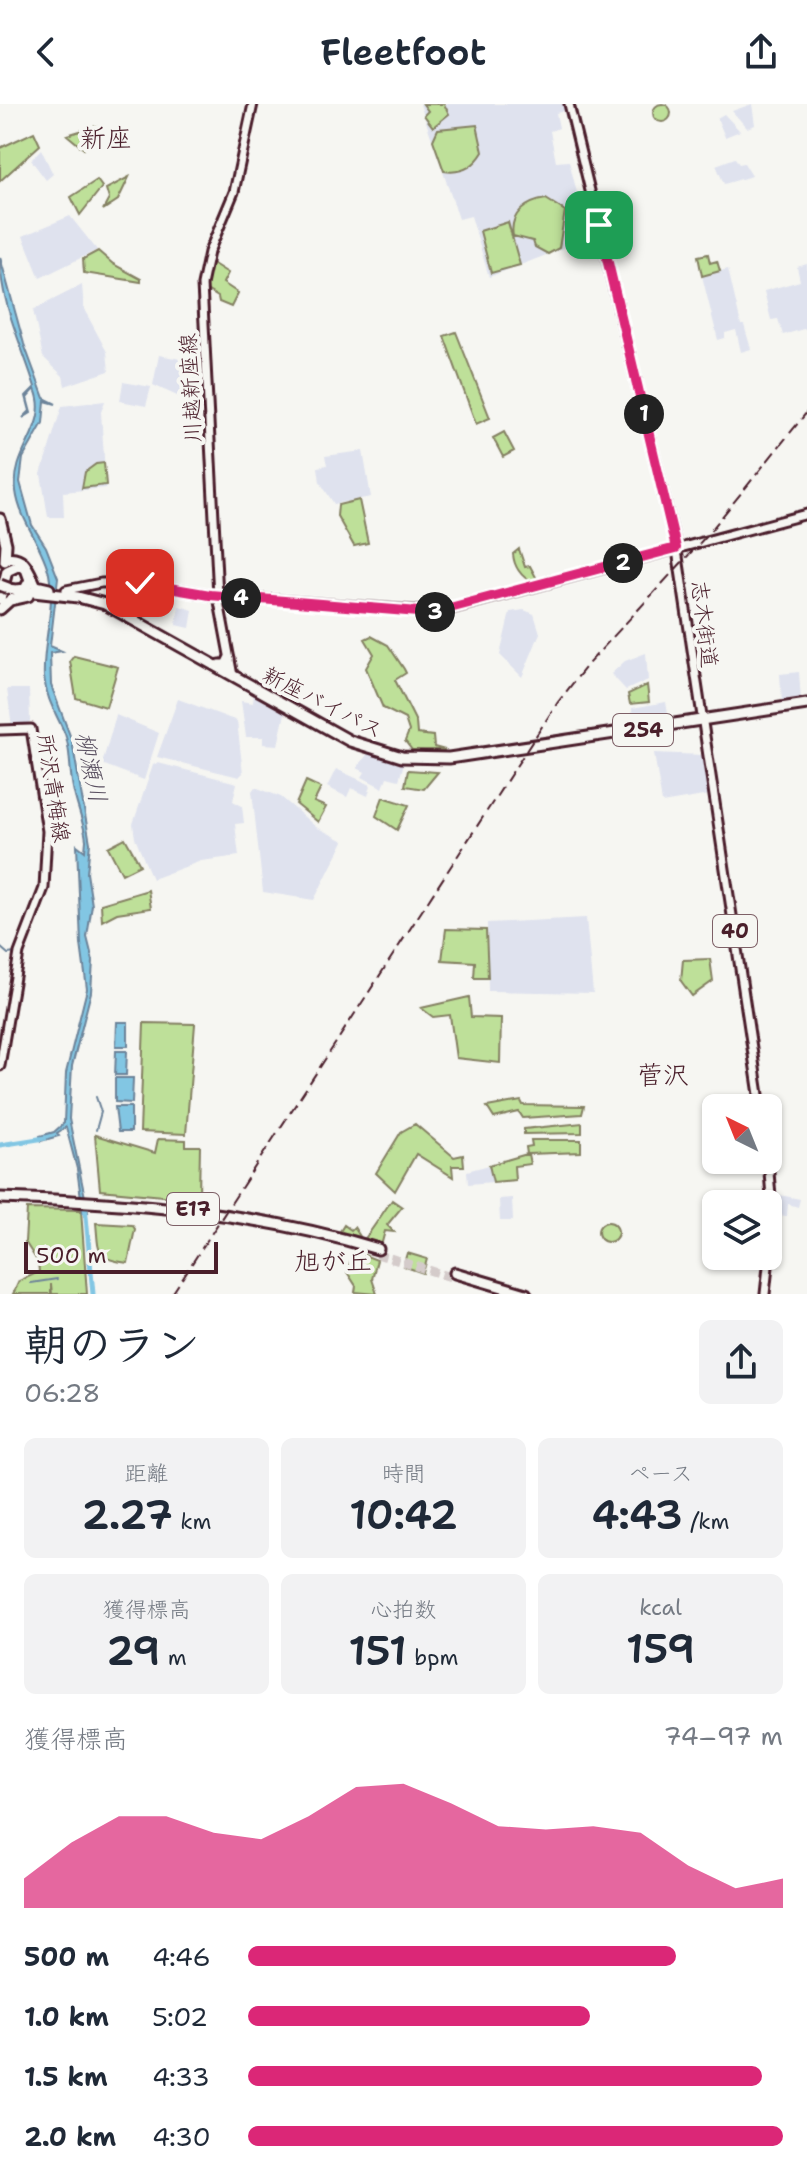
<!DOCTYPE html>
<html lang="ja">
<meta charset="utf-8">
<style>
:root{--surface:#fff;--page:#f2f2f3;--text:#1f2937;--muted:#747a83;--accent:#db2777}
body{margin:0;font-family:"Shantell Sans","Klee One",sans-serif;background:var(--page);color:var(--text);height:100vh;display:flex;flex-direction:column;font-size:30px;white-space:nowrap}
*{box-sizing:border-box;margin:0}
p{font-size:26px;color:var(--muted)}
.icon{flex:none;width:44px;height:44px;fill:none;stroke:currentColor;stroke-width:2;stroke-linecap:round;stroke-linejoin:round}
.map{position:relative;height:1190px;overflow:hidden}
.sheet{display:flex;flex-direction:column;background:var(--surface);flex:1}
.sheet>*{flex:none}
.needle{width:52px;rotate:317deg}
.tools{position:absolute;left:702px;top:990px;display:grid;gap:16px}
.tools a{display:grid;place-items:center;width:80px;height:80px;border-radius:12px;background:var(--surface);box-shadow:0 2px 6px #0004;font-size:40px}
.scale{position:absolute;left:24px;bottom:20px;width:194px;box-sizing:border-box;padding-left:8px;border:4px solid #4a1f2b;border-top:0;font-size:22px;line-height:28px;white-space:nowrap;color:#4a1f2b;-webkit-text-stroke:6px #f6f6f2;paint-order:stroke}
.pin{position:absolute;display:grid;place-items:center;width:68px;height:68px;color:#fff;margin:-34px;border-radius:16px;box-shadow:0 4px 12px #0006}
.km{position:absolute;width:40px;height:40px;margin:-20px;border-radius:50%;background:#222;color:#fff;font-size:22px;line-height:40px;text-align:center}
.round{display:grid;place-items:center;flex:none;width:84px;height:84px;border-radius:12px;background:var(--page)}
.summary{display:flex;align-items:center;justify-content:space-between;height:136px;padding:0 24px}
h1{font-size:44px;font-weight:600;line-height:60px}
.metrics{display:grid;grid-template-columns:repeat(3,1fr);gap:12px;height:136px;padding:8px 24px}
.metrics div{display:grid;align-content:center;border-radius:12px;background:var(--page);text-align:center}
.metrics b{font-size:40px;font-weight:600}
.metrics small{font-size:22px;font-weight:400}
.metrics p{font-size:22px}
.chart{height:224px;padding:16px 24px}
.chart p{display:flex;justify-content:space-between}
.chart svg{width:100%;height:144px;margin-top:8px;fill:var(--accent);opacity:.7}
ul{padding:0 24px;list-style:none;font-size:26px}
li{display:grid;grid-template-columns:128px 96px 1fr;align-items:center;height:60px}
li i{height:20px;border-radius:10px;background:var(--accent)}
header{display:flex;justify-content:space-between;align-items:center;height:104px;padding:0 24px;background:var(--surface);font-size:36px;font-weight:600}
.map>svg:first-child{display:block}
</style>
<header><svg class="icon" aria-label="back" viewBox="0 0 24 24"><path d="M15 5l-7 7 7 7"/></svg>Fleetfoot<svg class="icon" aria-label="share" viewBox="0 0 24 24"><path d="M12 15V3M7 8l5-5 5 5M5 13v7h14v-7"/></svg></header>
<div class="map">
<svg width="807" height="1190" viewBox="0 0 807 1190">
<rect width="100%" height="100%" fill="#f6f6f2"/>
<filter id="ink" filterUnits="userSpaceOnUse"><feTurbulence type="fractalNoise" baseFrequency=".0125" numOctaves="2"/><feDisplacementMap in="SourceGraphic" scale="16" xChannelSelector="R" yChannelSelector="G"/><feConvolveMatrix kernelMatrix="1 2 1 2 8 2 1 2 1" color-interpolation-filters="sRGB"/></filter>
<g filter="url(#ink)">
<!-- built -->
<path fill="#dfe2ee" d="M420 0H566L568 6 556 9 559 24 550 27 556 58 569 57 588 132 566 137 567 143 489 173 471 112 459 115Z
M752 0 755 21 747 24 732 7Z
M724 10 740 27 725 33 717 14Z
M41 45 53 70 46 76 31 56Z
M735 54 739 60 744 59 752 72 724 80 716 61Z
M70 112 97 146 40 174 23 132Z
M807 160V224L783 231 778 215 771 216 764 187 800 177 797 163Z
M728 165 741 221H744L751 245 741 248 736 226 725 229V234L718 236 702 172Z
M82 181 84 205 107 248 109 267 65 282 63 272 43 253 33 206Z
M159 251 202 259 204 281 189 279 186 296 153 281Z
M123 278 151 283 146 302 120 297Z
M105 297 101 308 106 384 63 388 64 413H48L41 370 62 302Z
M363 347 371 393 334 400 320 378 318 363 327 361 325 352Z
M179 502 193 506 190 524 176 521Z
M524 506 534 510 540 529 522 573 500 551 510 508Z
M646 549 648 576 626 586 611 570 625 557Z
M799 568 801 596 782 599 780 570Z
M7 585H29L30 617 25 622 12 623Z
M254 588 286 605 278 641 263 640V633H246L241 597 253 599Z
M178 595 237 617 243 669 239 673 157 653Z
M666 598 669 616 633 621 632 604Z
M116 611 159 629 144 676 102 660Z
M369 648 405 656 399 676 387 673 383 684 362 673 365 668 357 664Z
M654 649 703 651 709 691 662 699Z
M158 659 237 679 233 697 242 702 244 719 235 720 239 752 201 757 152 775 135 734 133 720 153 661Z
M336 665 371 681 368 692 351 684 347 693 327 683Z
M255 683 281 693 316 723 344 737 314 796 263 788 252 687Z
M586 814 593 889 488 887 487 819Z
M489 1061 493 1078 468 1080 467 1067Z
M775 1090 800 1095 798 1103 788 1100 787 1112 776 1111Z
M512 1094 513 1117H500L499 1095Z"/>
<!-- green -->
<path fill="#bee099" stroke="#848062" stroke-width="2" d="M653 9a9 9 0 1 1 18 0a9 9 0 1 1-18 0Z
M423 0H444L449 10 433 23 424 11 428 7Z
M477 21 483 48C474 63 462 70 444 67L433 36 438 25Z
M96 22 100 25 84 45 67 31Z
M34 28 40 41 0 77V44Z
M129 73 118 96 103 106 109 95 106 85Z
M97 76 102 83 80 111 71 93Z
M546 95 565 107 559 144 548 150 535 143 533 137 513 132C509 110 526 98 546 95Z
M508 118 520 161 491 169 480 127Z
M98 147 113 160 141 175V178L84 169 83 155Z
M708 150 710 159 717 157 720 167 702 172 698 152Z
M209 157 228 169 223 179 238 189 231 203 219 198 218 193 205 185Z
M456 228 490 314 476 320 444 232Z
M504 328 514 347 503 353 493 334Z
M104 359 106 381 82 384 85 368 96 360Z
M359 396 368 439 354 442 337 412 338 401Z
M519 445 525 463 530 462 537 475 533 479C522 473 514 463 513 450Z
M371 532 388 541 404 565 406 569 395 576 416 618 417 630 433 632 434 643 445 646H412L405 637 409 627 405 615 383 604 366 564 374 550 365 535Z
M74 552 118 563 106 603 76 594 70 557Z
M647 581 649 598 630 600 628 590Z
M408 666 438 668 424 685 405 682Z
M306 677 321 684 314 698 326 703 318 718 296 700Z
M383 693 409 701 397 726 376 712Z
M125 734 140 761 122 770 108 743Z
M148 786 151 804 117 809 102 817 101 800Z
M446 825 486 826 488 874H474L475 858 442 856Z
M710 855 713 877 692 892 681 877 683 856Z
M469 893 471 913 501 914 500 959 456 954 450 911 433 913 421 904Z
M144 919 195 920 186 1030 140 1028Z
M521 997 523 1001 584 1002 582 1010 523 1014 519 1008 494 1014 487 1003Z
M582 1019V1029L524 1030V1025Z
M415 1020 454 1053 463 1051 464 1062H452L453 1073 416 1050 395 1087 376 1069 401 1028Z
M95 1031 155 1049 158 1035 186 1036V1042H200L199 1091 195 1095 100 1086Z
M531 1036H581V1048L528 1050 530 1060 514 1062 515 1076 493 1078 489 1061 527 1050 526 1043 532 1042Z
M392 1096 402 1103 387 1121 394 1128 385 1127 381 1142H379L339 1129 344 1121 351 1126 354 1123 363 1137C375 1122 381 1111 392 1096Z
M27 1105 81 1106 87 1190H52L51 1180V1190H13L19 1177 39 1168 38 1158 25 1138Z
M598 1128a10 10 0 1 1 20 0a10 10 0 1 1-20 0Z
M96 1119 132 1121 135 1125 128 1159C95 1155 99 1149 96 1119Z
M354 1147 377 1156 372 1175 377 1190 355 1188 356 1182 347 1168Z
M407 1149 427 1155 423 1169 403 1162Z"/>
<!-- water -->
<path fill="#82c6e3" stroke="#6c8399" stroke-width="2" d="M0 153 24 240 44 294 56 300 45 297 43 319 23 354 20 378 32 421 46 443 58 474 50 542 62 547 50 549 51 581 72 637 90 739 87 769 92 801 87 833 93 857 91 888 72 962 69 1015 88 1108H83L77 1065 66 1023 57 1029 59 1032 41 1037 40 1032 54 1028 64 1019 66 969 87 885 81 840 77 741 85 747 86 736C84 718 76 701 73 684 69 666 71 645 65 630 57 611 46 595 44 573 42 539 56 504 49 470 43 441 20 418 16 387 11 346 51 322 35 285L27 294 31 309 23 314 30 307 26 292 35 283C22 241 0 198 0 153Z
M117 918H128V942H116Z
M116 947H127L126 971H115Z
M115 974H133L132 999 115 998Z
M115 1003H131V1028H118Z"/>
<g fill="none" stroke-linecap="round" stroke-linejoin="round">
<!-- stream -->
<path stroke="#6c8399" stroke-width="2" d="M0 843 8 850 15 849
M96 993 101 1008 96 1026
M31 1179 57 1175"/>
<!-- river -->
<path stroke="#82c6e3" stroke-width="5" d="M0 1041 45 1034
M85 1101 93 1190"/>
<!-- highway-tunnel -->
<path stroke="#d4cbca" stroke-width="9" stroke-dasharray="9 4.5" stroke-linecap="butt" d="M377 1150 454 1174"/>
<!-- major casing -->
<g stroke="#4a1f2b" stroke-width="13">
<path id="major" d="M569 0 677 446 761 1004
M66 486 101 479 138 478 210 491 440 508 807 410
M233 572 218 492 202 181 209 148 234 88 253 0
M0 626 31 625 47 727 44 784 19 849 0 962
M765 1190 773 1117 768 1056"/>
</g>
<!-- highway casing -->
<g stroke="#4a1f2b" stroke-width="15">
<path id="highway" d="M0 415 6 440 5 457
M6 454C25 450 29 468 36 482L49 485
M7 485 78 493 105 500 350 637 402 653 449 654 807 600
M0 495 7 467 20 461 26 465 30 476 25 485 17 486
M0 505 10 496 28 492
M220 561H226L229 555
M0 1094C130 1098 253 1107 378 1145
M455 1169 526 1190"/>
</g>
<!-- major -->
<use href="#major" stroke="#f6f6f2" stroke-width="7"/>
<!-- highway -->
<use href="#highway" stroke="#f6f6f2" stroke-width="9"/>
<!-- rail -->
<path stroke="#4a1f2b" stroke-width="2" stroke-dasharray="12 6" stroke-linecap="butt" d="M172 1190 558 598 588 560 708 430 807 308"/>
<!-- highway-bridge casing -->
<g stroke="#4a1f2b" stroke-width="15" stroke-linecap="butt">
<path id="highway-bridge" d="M0 481 8 484"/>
</g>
<!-- highway-bridge -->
<use href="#highway-bridge" stroke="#f6f6f2" stroke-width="9"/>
</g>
</g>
<g fill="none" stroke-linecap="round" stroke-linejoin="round" filter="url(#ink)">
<!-- route casing -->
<g stroke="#fff" stroke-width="16">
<path id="route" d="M140 479 210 491 431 509 676 444 599 121"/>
</g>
<!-- route -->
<use href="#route" stroke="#db2777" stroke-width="10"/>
</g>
<g text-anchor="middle" stroke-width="8" stroke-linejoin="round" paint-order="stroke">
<!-- shield labels -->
<g fill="#f6f6f2" stroke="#7e6067" stroke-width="2">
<rect x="613" y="610" width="60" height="32" rx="6"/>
<rect x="713" y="811" width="44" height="32" rx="6"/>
<rect x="167" y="1089" width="52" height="32" rx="6"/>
</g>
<g font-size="20" font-weight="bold" fill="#4a1f2b">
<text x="643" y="633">254</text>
<text x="735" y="834">40</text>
<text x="193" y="1112">E17</text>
</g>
<!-- street labels -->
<g font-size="22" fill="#4a1f2b" stroke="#f6f6f2">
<text transform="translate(190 284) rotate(-93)" y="8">川越新座線</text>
<text transform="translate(705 520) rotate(83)" y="8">志木街道</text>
<text transform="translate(323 598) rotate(27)" y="8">新座バイパス</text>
<text transform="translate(54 684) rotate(81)" y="8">所沢青梅線</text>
</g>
<!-- water labels -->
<g font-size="24" font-style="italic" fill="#5b5162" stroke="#f6f6f2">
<text transform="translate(91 663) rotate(78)" y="8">柳瀬川</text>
</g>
<!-- quarter labels -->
<g font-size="26" fill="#4a1f2b" stroke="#f6f6f2">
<text x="106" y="43">新座</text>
<text x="663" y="980">菅沢</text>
<text x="333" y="1166">旭が丘</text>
</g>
</g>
</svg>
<div class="tools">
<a><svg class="needle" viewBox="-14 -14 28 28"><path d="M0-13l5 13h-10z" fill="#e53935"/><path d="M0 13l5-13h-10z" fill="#747a83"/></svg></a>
<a><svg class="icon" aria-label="layers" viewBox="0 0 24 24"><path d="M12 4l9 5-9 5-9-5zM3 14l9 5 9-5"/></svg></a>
</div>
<div class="scale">500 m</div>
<div class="pin" style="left:599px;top:121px;background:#1e9e55"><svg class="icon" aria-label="arrive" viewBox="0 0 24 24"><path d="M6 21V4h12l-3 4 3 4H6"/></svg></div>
<div class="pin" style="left:140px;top:479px;background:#d93025"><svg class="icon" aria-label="check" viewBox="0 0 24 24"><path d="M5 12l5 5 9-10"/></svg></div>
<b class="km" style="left:644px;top:310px">1</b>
<b class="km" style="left:623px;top:459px">2</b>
<b class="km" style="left:435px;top:508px">3</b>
<b class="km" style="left:241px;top:494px">4</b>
</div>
<section class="sheet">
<div class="summary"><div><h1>朝のラン</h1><p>06:28</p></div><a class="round"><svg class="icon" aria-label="share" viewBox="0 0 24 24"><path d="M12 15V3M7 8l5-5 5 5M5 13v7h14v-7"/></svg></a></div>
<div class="metrics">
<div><p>距離</p><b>2.27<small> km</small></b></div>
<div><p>時間</p><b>10:42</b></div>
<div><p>ペース</p><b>4:43<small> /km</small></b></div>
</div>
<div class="metrics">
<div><p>獲得標高</p><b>29<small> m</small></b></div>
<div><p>心拍数</p><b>151<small> bpm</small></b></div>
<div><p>kcal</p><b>159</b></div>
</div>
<div class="chart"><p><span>獲得標高</span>74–97 m</p>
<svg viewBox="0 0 160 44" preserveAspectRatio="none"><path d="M0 44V35L10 24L20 16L30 16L40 21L50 23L60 16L70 7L80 6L90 12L100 19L110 20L120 19L130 21L140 31L150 38L160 35V44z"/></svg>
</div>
<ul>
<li><b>500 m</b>4:46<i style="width:80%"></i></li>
<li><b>1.0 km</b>5:02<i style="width:64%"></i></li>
<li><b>1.5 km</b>4:33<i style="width:96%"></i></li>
<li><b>2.0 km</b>4:30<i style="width:100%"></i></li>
</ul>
</section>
